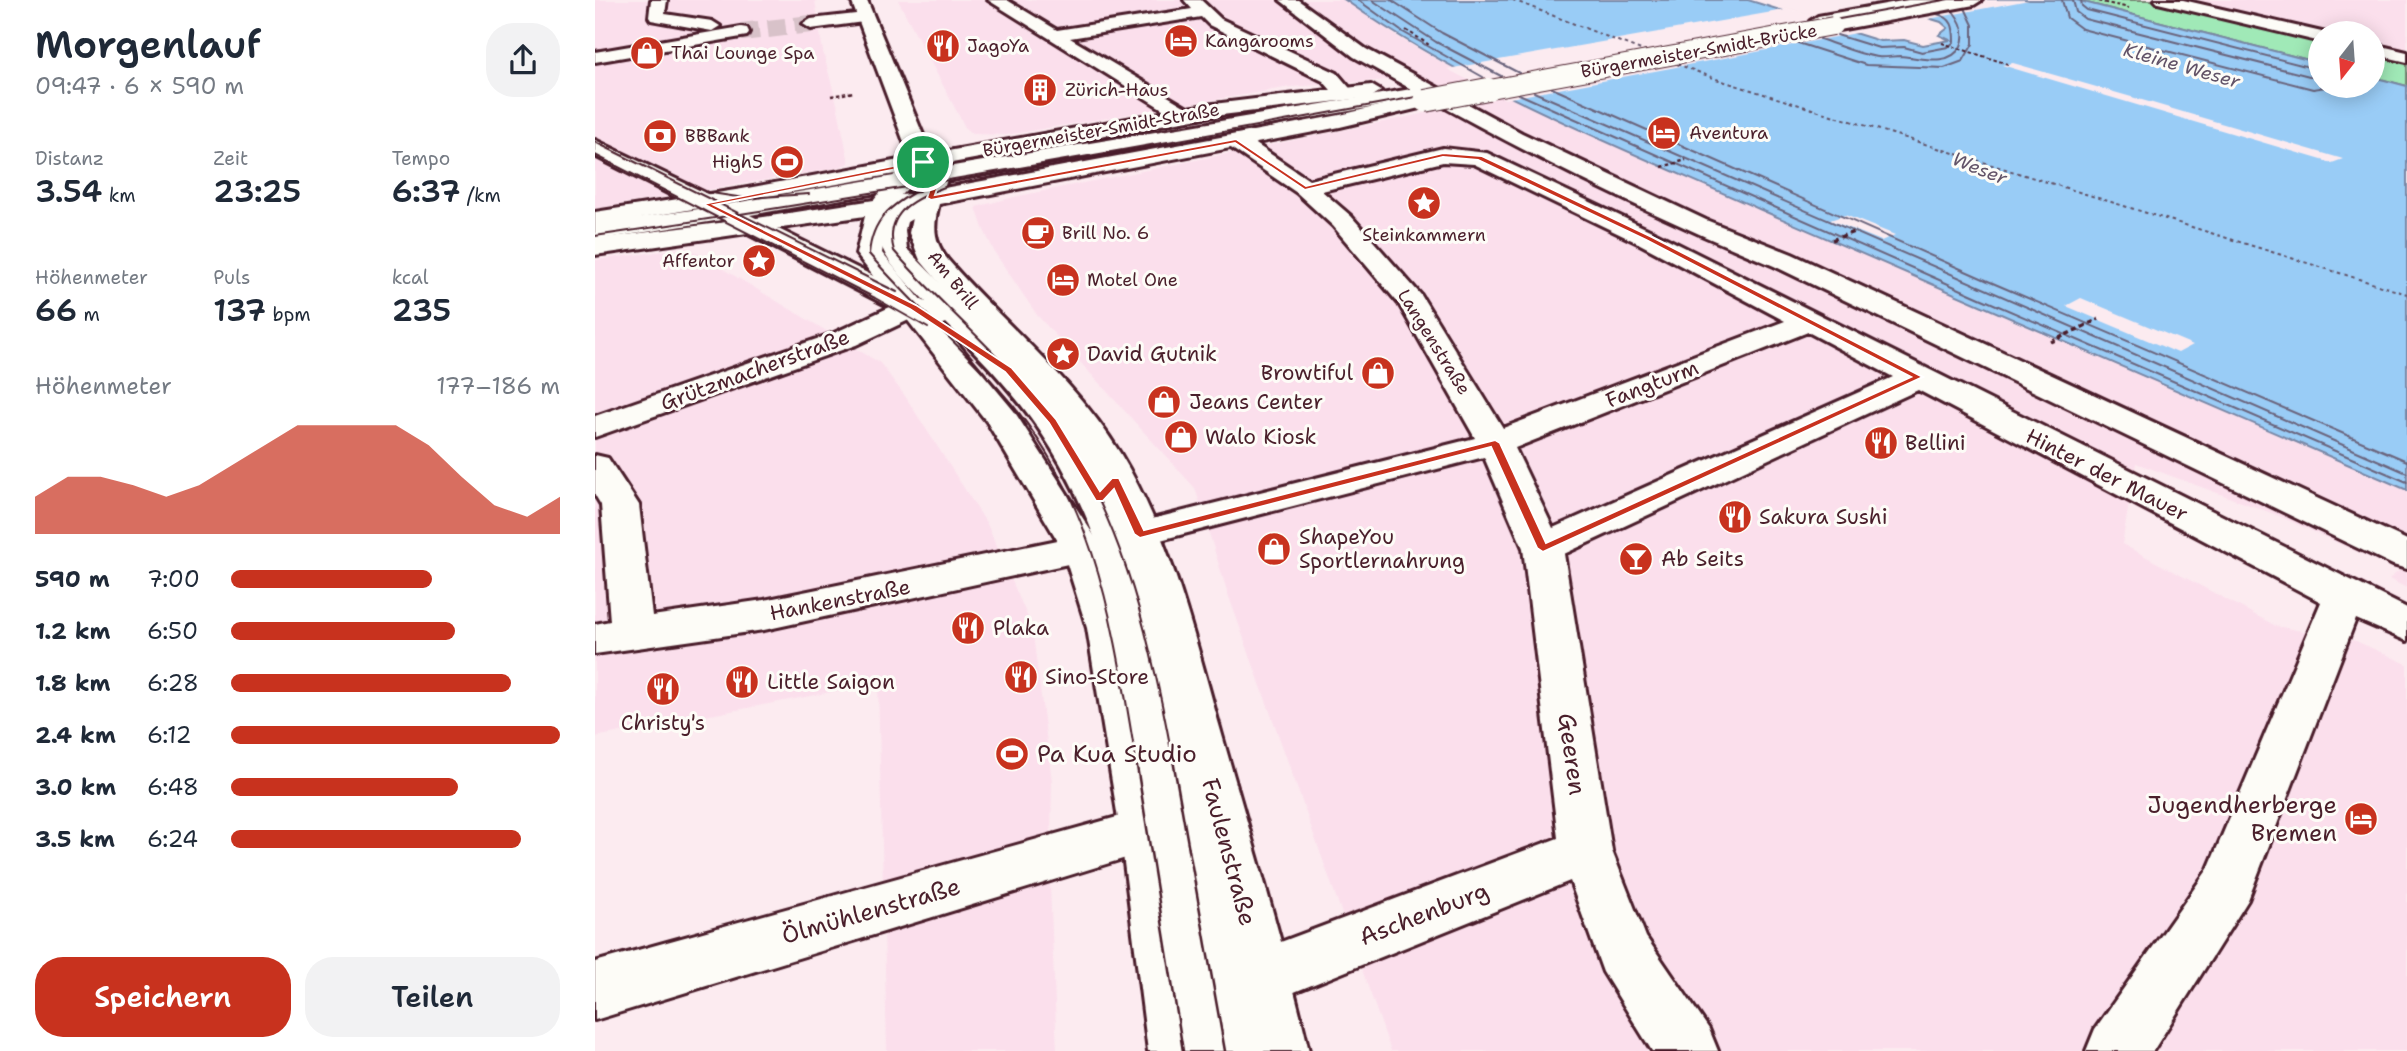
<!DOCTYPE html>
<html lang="de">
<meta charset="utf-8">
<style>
:root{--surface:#fff;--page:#f2f2f3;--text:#1f2937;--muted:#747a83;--accent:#c8321e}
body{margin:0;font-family:"Shantell Sans",sans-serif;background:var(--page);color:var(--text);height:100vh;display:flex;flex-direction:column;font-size:26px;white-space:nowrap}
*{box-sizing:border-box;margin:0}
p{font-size:23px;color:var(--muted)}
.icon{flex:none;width:38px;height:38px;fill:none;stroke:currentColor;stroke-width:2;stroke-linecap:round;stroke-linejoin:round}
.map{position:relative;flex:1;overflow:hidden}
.details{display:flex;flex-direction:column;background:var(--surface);width:595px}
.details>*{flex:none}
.needle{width:46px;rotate:197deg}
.fabs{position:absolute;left:1713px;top:21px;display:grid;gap:14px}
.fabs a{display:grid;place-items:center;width:77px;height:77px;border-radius:50%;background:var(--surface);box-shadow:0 4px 18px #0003;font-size:35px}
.pin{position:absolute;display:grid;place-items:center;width:60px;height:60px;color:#fff;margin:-30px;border:4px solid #fff;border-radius:50%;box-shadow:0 2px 7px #0007}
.round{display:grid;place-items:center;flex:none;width:74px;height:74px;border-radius:28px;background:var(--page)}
.headline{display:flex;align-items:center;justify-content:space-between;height:119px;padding:0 35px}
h1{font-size:38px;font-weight:600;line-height:52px}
.figures{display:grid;grid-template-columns:repeat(3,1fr);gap:10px;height:119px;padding:7px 35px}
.figures div{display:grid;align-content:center}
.figures b{font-size:30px;font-weight:600}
.figures small{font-size:19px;font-weight:400}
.figures p{font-size:19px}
.chart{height:196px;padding:14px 35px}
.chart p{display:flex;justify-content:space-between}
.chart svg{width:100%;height:126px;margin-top:7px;fill:var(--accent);opacity:.7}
.primary-button{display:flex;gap:14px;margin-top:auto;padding:14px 35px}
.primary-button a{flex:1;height:80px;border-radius:28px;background:var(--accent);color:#fff;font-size:28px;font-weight:600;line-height:80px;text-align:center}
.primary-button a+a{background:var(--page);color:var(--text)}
ul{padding:0 35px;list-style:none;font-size:23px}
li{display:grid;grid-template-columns:112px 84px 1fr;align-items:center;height:52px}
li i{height:18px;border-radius:9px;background:var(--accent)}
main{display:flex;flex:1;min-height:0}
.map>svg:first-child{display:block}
</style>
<main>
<section class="details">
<div class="headline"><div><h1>Morgenlauf</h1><p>09:47 · 6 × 590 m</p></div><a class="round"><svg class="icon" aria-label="share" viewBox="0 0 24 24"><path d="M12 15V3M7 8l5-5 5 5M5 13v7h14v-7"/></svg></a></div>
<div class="figures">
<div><p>Distanz</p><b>3.54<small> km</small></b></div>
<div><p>Zeit</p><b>23:25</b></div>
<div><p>Tempo</p><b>6:37<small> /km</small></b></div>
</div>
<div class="figures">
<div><p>Höhenmeter</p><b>66<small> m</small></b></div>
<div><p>Puls</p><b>137<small> bpm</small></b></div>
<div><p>kcal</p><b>235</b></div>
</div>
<div class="chart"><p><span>Höhenmeter</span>177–186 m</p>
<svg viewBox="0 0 160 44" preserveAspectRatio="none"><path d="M0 44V31L10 24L20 24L30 27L40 31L50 27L60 20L70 13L80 6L90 6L100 6L110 6L120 13L130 24L140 34L150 38L160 31V44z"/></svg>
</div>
<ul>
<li><b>590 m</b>7:00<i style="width:61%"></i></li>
<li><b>1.2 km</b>6:50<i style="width:68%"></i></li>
<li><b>1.8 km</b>6:28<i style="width:85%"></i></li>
<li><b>2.4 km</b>6:12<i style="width:100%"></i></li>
<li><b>3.0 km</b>6:48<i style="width:69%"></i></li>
<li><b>3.5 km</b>6:24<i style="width:88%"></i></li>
</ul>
<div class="primary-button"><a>Speichern</a><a>Teilen</a></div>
</section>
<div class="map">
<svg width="1812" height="1051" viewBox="0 0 1812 1051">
<rect width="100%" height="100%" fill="#fcebf0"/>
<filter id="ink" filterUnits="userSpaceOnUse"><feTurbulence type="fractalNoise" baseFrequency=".0143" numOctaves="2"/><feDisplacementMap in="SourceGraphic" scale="14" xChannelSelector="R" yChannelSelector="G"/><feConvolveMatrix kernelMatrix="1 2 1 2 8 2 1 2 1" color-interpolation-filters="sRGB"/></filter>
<g filter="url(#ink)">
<!-- built -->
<path fill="#fbdfec" d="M0 0H220L228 52 242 104 254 163 242 168 0 209Z
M303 0H750L803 37 893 88 1383 305 1812 490V588L1794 579 1804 571 1682 515 1541 463 1527 544 1681 626 1761 641 1812 664V1051H796L633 594 600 488 442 315 400 253 388 228 381 207 419 197 847 110 793 80 695 87 411 135 378 134 371 129Z
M1588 0H1812V54L1778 46V33L1725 34Z
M93 248 285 363 310 396 392 524 437 627 457 781 455 885 462 1051H292L283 683 0 737V260Z"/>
<!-- green -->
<path fill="#a0e9b7" stroke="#758471" stroke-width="2" d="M1481 0H1557L1725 40V63Z
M1778 52 1812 60V86L1778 77Z"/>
<!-- water -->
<path fill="#99ccf6" stroke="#7987a5" stroke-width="2" d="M750 0H1153L1285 41 1309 40 1328 45 1355 40 1344 35 1353 28 1346 22 1275 0H1481L1725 63 1726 86H1778V77L1812 86V490C1596 396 1380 304 1164 209 1022 146 878 90 750 0Z"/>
<!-- pier -->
<path fill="#fcebf0" d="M1272 0H1434L1328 20 1274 3Z
M1195 9 1267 32 910 99 852 69Z
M1418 63 1554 102 1748 159 1737 163 1407 65Z
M1250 215 1300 235 1286 241 1235 220Z
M1486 298 1598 345 1583 353 1471 306Z"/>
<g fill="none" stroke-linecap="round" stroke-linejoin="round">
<!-- shore -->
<path stroke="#6a647c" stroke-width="2" d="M763 0 806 31 888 77
M777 0 841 42 906 76
M796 0 847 33 924 73
M1467 0 1472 18 1487 29 1718 89 1737 86
M1478 0 1481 12 1490 19 1726 79
M1486 0 1487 6 1492 10 1726 70
M1242 35 1284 48 1309 47 1327 52 1353 47 1359 42C1359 27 1358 18 1342 14
M1225 39C1243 45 1264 55 1283 57 1290 58 1298 56 1305 56 1323 57 1355 68 1366 46 1372 33 1366 21 1358 11
M1203 43 1271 65 1349 68 1368 61 1378 44V25L1370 8
M957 88 1393 281 1812 461
M939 92 1812 473
M924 94 1385 298 1812 482"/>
<!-- ferry -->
<path stroke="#625368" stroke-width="2" stroke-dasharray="3.5 3.5" stroke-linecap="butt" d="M918 0 1051 52
M1082 64 1124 80 1812 294"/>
<!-- minor-tunnel -->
<path stroke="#d8c2c9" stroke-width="18" stroke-dasharray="18 9" stroke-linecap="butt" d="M146 32 216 24"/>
<!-- minor casing -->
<g stroke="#4a1f2b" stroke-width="6">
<path id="minor" d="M56 0H72L70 14 117 21 125 26 117 31 56 20 54 17Z
M393 0H412L462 30 597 9 589 0H606L626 19 742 73 760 94 750 100 743 98 728 81 614 25 606 17 475 38 596 110 599 114 596 118H582Z
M685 0H703L771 49 927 133 1111 220 1197 254 1812 540V569L1798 565 1179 266C1058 216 941 159 827 95L818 100 155 215 331 302C305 275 254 231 308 202 320 196 331 190 344 193L348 198 344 203 312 222 310 230 312 249 452 391 503 465 533 525 880 438 804 304 738 226 702 193 633 146 630 141 633 136H649L714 180 848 148 892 153 1063 234 1812 608V641L1761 619 1653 900 1558 1051H1491L1500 1029 1613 869 1726 602 1323 390 969 554 1017 851 1051 937 1114 1029 1123 1051H1057L1008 972 975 881 667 1005 650 998 661 1051H599L567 847 0 1020V962L551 809 562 813 534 655 505 551 501 557 487 561 169 630 0 654V624L15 621 6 505 0 495V455L13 458 44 505 57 616 169 600 487 535 500 539C464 444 422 393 351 323L338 329 316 319 261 345 0 437V416L239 333 295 307 126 220 0 240V224L104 209 0 156V140L133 204 816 89 759 57ZM848 162 879 164 1045 244 1190 321 908 428 826 295 756 216 727 191ZM1213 332 1298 377 958 528 920 448ZM889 457 928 548 963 838 667 949 646 957 643 964 590 705 564 606 542 546Z
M1313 0H1346L1338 5 1223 26 1215 21 1223 16Z
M1560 0H1588L1731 33H1726V42L1563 3Z
M270 13 276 15 278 18 276 21 216 29 208 24 216 19Z
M146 27 152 28 154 32 152 36 0 62V52Z
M1778 44 1812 52V62L1778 54Z"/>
</g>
<!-- major casing -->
<g stroke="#4a1f2b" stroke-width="6">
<path id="major" d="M256 0H272L336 154 610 105 776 85 786 91 776 97 610 117 346 165 354 174 349 188 745 115 830 95 840 101 837 105 745 127 344 204C338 226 338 241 353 260 409 325 480 379 525 453 577 539 600 639 627 735 657 840 689 945 714 1051H652L638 977 544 590 516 510 489 452 469 422 369 312 325 260 314 233 319 208 297 212 291 226 287 253 419 411 507 548 536 628 577 831 615 1051H553L525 831 492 628 467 548 392 422 261 254 270 216 0 255V239L155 219 279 200 300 174 0 226V212L147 189 315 158ZM328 173 331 176 324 193 306 195Z
M1354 0H1387L1379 5 1238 31 1230 26 1238 21Z"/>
</g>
<!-- path-far2 -->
<path stroke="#4a1f2b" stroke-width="2" stroke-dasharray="3.5 2.5" stroke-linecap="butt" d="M1497 0 1534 8
M811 30 833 44 829 45
M1347 43 1413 64"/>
<!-- path-far1 -->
<path stroke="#4a1f2b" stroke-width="2.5" stroke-dasharray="3.5 2.5" stroke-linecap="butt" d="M236 96 259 92
M1067 167 1091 160"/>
<!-- path -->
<path stroke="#4a1f2b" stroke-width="3.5" stroke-dasharray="5 3.5" stroke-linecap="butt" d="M1237 240 1261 231
M1456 342 1504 319"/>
<!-- minor -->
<use href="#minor" fill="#fdfcf7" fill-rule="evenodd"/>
<!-- major -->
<use href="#major" fill="#fdfcf7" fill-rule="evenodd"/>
<!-- tram-far1 -->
<path stroke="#4a1f2b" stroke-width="2" d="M0 142 302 292
M0 155 280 298 333 328
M355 185C322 197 288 211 299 251 343 302 396 345 439 397 524 498 555 635 578 761
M325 189C296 205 277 219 274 254 315 301 361 342 403 388 502 497 518 623 541 761
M110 192 149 198 214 194
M0 236C451 170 900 81 1349 0"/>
<!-- tram -->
<path stroke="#4a1f2b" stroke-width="2.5" d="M541 760 588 1051
M578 760 630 1051"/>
<!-- major-bridge-far1 casing -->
<g stroke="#4a1f2b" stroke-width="20" stroke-linecap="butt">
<path id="major-bridge-far1" d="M884 91 1238 26"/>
</g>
<!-- major-bridge casing -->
<g stroke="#4a1f2b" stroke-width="24" stroke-linecap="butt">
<path id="major-bridge" d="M830 101 893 89"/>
</g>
<!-- major-bridge-far1 -->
<use href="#major-bridge-far1" stroke="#fdfcf7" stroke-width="18"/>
<!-- major-bridge -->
<use href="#major-bridge" stroke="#fdfcf7" stroke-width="22"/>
</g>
</g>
<!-- route -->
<path fill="#c8321e" stroke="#fff" stroke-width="2" fill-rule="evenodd" d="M641 139 711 186 848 153 887 156 1057 237 1328 377 948 552 942 548 896 447 545 538 539 534 519 489 508 501H501L454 423 410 372 315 309 108 204 328 160 347 174 340 195ZM640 143 710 190 848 157 883 160 1051 240 1316 377 951 543 905 443 900 440 549 530 524 478H517L505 491 461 419 417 368 321 305 119 205 327 164 340 174 332 198 336 200Z"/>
<!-- icons -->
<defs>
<g id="hotel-disc" transform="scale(1.75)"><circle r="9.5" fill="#c8321e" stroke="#fdfcf7"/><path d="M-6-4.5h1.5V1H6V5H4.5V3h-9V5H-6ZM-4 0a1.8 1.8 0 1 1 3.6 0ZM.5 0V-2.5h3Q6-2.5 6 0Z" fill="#fff"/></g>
<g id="restaurant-disc" transform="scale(1.75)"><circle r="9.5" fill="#c8321e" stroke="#fdfcf7"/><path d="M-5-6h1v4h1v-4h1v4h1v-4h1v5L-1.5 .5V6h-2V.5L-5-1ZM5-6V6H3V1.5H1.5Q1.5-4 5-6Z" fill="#fff"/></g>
<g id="shop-disc" transform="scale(1.75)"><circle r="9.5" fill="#c8321e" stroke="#fdfcf7"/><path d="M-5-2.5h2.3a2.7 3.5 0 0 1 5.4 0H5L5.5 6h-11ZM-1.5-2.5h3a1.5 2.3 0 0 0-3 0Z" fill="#fff"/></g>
<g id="building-disc" transform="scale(1.75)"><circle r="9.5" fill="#c8321e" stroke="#fdfcf7"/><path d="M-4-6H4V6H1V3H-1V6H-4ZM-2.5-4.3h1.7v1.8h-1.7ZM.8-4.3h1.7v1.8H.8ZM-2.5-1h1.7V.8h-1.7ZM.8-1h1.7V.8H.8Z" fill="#fff"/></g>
<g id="bank-disc" transform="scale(1.75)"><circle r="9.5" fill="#c8321e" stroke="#fdfcf7"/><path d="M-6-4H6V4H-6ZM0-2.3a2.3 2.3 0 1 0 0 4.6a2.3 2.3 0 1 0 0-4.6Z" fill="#fff"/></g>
<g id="stadium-disc" transform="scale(1.75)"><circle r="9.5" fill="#c8321e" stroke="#fdfcf7"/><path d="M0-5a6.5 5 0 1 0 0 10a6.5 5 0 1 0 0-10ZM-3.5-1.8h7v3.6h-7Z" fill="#fff"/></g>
<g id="sight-disc" transform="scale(1.75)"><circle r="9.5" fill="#c8321e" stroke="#fdfcf7"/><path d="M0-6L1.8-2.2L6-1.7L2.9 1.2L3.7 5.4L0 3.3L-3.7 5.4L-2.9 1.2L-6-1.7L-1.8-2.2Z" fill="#fff"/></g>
<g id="cafe-disc" transform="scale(1.75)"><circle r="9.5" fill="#c8321e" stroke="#fdfcf7"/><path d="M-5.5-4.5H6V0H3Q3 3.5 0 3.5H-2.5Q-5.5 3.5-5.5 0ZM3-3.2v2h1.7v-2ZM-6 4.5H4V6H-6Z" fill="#fff"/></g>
<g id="bar-disc" transform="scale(1.75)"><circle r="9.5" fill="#c8321e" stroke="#fdfcf7"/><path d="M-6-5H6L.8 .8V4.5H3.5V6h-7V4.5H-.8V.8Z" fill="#fff"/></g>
</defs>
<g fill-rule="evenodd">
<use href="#hotel-disc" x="586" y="41"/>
<use href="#restaurant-disc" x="348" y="46"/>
<use href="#shop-disc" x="52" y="53"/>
<use href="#building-disc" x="445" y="90"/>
<use href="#hotel-disc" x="1069" y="133"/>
<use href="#bank-disc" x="65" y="136"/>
<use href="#stadium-disc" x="192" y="162"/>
<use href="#sight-disc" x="829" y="203"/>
<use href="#cafe-disc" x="443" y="233"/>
<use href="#sight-disc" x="164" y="261"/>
<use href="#hotel-disc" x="468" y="280"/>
<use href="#sight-disc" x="468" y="354"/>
<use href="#shop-disc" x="783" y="373"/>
<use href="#shop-disc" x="569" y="402"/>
<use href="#shop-disc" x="586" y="437"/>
<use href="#restaurant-disc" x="1286" y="443"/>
<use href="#restaurant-disc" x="1140" y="517"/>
<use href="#shop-disc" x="679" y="549"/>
<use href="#bar-disc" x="1041" y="559"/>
<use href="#restaurant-disc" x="373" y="628"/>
<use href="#restaurant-disc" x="426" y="677"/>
<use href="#restaurant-disc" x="147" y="682"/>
<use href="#restaurant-disc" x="68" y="689"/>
<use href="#stadium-disc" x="417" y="754"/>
<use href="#hotel-disc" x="1766" y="819"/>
</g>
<g text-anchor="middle" stroke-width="6" stroke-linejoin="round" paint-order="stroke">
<!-- far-poi labels -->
<g font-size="18" fill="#4a1f2b" stroke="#fdfcf7" text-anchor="start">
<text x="610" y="47">Kangarooms</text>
<text x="372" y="52">JagoYa</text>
<text x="76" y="59">Thai Lounge Spa</text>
<text x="470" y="96">Zürich-Haus</text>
<text x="1094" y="139">Aventura</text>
<text x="90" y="142">BBBank</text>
<text x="168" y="168" text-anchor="end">High5</text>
<text x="467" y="239">Brill No. 6</text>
<text x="829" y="241" text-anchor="middle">Steinkammern</text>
<text x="140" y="267" text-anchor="end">Affentor</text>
<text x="492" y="286">Motel One</text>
</g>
<!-- far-street labels -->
<g font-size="18" fill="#4a1f2b" stroke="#fdfcf7">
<text transform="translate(1104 51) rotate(-10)" y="6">Bürgermeister-Smidt-Brücke</text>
<text transform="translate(506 130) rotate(-10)" y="6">Bürgermeister-Smidt-Straße</text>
<text transform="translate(358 280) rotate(51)" y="6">Am Brill</text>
<text transform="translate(839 342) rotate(58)" y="6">Langenstraße</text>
</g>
<!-- far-water labels -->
<g font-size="19" font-style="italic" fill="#625368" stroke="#fdfcf7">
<text transform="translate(1587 65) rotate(16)" y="7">Kleine Weser</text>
<text transform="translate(1385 168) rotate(22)" y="7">Weser</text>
</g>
<!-- poi labels -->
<g font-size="21" fill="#4a1f2b" stroke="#fdfcf7" text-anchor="start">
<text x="492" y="361">David Gutnik</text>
<text x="758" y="380" text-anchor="end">Browtiful</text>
<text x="594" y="409">Jeans Center</text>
<text x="610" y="444">Walo Kiosk</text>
<text x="1310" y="450">Bellini</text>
<text x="1164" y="524">Sakura Sushi</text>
<text x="704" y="544">ShapeYou<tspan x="704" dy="24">Sportlernahrung</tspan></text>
<text x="1066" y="566">Ab Seits</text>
<text x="398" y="635">Plaka</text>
<text x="450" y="684">Sino-Store</text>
<text x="172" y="689">Little Saigon</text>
<text x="68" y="730" text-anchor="middle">Christy's</text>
</g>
<!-- street labels -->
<g font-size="21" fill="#4a1f2b" stroke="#fdfcf7">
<text transform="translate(160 370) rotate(-20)" y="7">Grützmacherstraße</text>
<text transform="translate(1057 384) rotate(-21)" y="7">Fangturm</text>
<text transform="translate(1512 475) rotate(27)" y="7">Hinter der Mauer</text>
<text transform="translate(245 600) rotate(-11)" y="7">Hankenstraße</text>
</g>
<!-- near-poi labels -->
<g font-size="24" fill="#4a1f2b" stroke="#fdfcf7" text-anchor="start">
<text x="442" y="762">Pa Kua Studio</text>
<text x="1742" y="813" text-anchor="end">Jugendherberge<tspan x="1742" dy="28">Bremen</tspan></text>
</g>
<!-- near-street labels -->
<g font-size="24" fill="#4a1f2b" stroke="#fdfcf7">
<text transform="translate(977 754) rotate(82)" y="8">Geeren</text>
<text transform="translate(634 852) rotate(75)" y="8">Faulenstraße</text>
<text transform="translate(276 911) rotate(-16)" y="8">Ölmühlenstraße</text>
<text transform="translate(829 914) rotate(-21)" y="8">Aschenburg</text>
</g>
</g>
</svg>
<div class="fabs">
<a><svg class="needle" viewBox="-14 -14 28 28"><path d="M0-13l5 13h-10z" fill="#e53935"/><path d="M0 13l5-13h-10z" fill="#747a83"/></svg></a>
</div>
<div class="pin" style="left:328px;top:162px;background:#1e9e55"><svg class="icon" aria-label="arrive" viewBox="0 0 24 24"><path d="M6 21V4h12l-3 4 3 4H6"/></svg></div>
</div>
</main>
